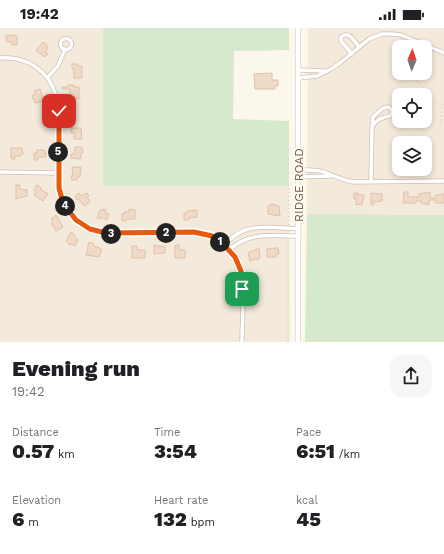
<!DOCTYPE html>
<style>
:root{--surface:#fff;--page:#f6f6f6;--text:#202124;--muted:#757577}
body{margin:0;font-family:"Work Sans",sans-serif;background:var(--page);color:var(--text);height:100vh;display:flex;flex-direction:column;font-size:15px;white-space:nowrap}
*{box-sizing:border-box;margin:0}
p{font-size:13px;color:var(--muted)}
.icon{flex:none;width:22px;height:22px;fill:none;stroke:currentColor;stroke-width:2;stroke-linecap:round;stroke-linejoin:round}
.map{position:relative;height:314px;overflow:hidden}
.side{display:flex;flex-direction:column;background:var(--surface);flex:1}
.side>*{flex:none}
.needle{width:26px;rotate:2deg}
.tools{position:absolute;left:392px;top:12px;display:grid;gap:8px}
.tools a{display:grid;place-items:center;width:40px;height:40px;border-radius:8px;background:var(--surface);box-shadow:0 2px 6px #0003;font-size:20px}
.pin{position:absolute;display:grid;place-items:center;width:34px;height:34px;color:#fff;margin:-17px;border-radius:8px;box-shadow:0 2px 6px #0006}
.km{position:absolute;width:20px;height:20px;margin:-10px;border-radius:50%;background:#222;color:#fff;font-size:11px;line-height:20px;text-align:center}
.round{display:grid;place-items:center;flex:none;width:42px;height:42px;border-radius:12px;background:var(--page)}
.head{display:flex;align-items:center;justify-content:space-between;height:68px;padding:0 12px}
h1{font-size:22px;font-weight:800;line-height:30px}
.stats{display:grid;grid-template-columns:repeat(3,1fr);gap:6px;height:68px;padding:4px 12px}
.stats div{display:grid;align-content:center}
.stats b{font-size:20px;font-weight:800}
.stats small{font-size:11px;font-weight:400}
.stats p{font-size:11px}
.status{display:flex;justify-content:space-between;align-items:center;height:28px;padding:0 20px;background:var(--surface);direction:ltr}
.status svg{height:11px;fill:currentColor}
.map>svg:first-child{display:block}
</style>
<div class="status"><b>19:42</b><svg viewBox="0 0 49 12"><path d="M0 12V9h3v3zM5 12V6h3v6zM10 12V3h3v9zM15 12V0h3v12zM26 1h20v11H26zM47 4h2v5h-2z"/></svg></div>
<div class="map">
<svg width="444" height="314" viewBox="0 0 444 314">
<rect width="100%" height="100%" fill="#fcf7ed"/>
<!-- residential -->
<path fill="#f3eadc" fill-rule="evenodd" d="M0 0H103V158H289L290 314H0Z
M308 0H444V187L307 186ZM399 19H425V45H399ZM399 67H425V93H399ZM399 115H425V141H399Z"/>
<!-- green -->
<path fill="#d6e9cc" d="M103 0H289V22L234 23 233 91 289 93V158H103Z
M307 186 444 187V314H305Z"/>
<!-- building -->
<path fill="#efd9c7" stroke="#e0c1a9" d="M9 7 17 8V17H12V14H7L6 8Z
M44 14 47 17 46 19 48 20 45 24 48 26 45 29 36 23 42 15Z
M72 36H78V38H82V50H74V41H72Z
M272 45V52H278V58H275V61H255L254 46Z
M68 57H74V59H79V71L70 70V61H62V59H68Z
M40 61 43 73 35 75 32 68 36 66 34 63Z
M71 100H81L82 111H74V105H71Z
M75 119H81V121H83V125H81V131L71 130V126H74Z
M11 120H22L23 126 21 128H15V131H11Z
M37 122H45L46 129H38V132H34V125H37Z
M73 139H81L80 149H77V152H72L71 148H73L72 140Z
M16 157H20V161L27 162V168L16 171Z
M37 157 41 160 40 161 48 166 43 173 34 167 36 164 34 162Z
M404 164H408V169H419V166L430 164V170H436V167L444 166V175H436V172H429V177L421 175V173H416V175H403Z
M79 165 81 168 87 165 89 168 87 169 90 174 84 178 79 171 77 172 75 168Z
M354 165H358V167H364L362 176 356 177V171H354Z
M371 165 382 166V173L374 174V176L371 177Z
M271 176 279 178 280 188 268 186V178H271Z
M103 181 106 182 105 184 109 186 107 192 101 189V191L97 190 100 182H103Z
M129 181 135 182V191H126V193H122V186H124V184H129Z
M197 182V189L189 190V192H184V185H187V183Z
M56 187 63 199 56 203 51 195 53 193 51 191Z
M71 204 75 207 74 208 78 212 75 218 72 216 70 217 66 213Z
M89 214 94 216V218L100 220V222H102L99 229 86 227Z
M154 217 165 219V225L154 226Z
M175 217H179V222H185V230H175Z
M132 218H137V222H145V230H132Z
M259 220 260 229 258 232 256 231 250 233 248 225Z
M274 220H278L279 226H276V229H267V221Z"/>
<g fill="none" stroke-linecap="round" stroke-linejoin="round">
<!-- street casing -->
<g stroke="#cec0b3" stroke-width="5">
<path id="street" d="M60.5 16a5.5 5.5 0 1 1 11 0a5.5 5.5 0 1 1-11 0Z
M352 26 341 13V9C349 2 354 13 359 19
M0 30C16 29 30 33 42 44 85 85 27 170 89 200 103 207 118 206 134 205 156 205 178 203 200 205 218 209 237 224 241 243 245 265 242 292 242 314
M298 42 324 43
M47 50 58 38 65 21
M298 50 317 48 331 41 340 35 369 11 382 6H392L401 7 444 25
M298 142C307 142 316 141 324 144 334 148 343 152 354 154L444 153
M0 144 58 145
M298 149 330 148
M371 154 372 99C377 91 381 90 390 88L392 85V82L389 79 383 80 373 89 372 99
M224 217C230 211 237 205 245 202 261 197 282 200 299 201
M229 222C250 203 273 208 299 208"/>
</g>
<!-- secondary casing -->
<g stroke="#d0c1b1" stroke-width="6">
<path id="secondary" d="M298 0V314"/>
</g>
<!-- path -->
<path stroke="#d4bdaa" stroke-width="1" stroke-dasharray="1 3" stroke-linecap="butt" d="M390 44 418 54 441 80
M416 115C422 111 430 110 436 105 444 97 439 84 444 75
M411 150V141
M289 197V158
M288 314V211"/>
<!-- street -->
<use href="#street" stroke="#fff" stroke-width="3.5"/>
<!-- secondary -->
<use href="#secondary" stroke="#fff" stroke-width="5"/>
</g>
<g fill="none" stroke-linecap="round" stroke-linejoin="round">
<!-- route casing -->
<g stroke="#fff" stroke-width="8">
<path id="route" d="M59 83V160L63 175 76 192 90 201 106 205 194 204 212 208 224 217 235 229 241 243 242 261"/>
</g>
<!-- route -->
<use href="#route" stroke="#ea580c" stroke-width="5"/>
</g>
<g text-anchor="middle" stroke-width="4" stroke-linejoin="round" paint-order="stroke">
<!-- street labels -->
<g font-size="12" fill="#766051" stroke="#fefbf4">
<text transform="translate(299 157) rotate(-90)" y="4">RIDGE ROAD</text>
</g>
</g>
</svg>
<div class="tools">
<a><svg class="needle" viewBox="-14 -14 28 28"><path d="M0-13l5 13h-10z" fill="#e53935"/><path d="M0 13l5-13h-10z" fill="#757577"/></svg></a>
<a><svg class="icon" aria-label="locate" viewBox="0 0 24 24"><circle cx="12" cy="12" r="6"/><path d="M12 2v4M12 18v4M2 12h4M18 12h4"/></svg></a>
<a><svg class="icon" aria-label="layers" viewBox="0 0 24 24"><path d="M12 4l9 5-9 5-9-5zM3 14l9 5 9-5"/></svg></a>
</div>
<div class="pin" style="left:242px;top:261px;background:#1e9e55"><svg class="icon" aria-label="arrive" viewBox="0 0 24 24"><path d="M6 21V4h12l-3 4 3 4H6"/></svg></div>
<div class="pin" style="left:59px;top:83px;background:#d93025"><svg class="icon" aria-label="check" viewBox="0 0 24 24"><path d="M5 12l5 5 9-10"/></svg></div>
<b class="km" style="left:220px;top:214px">1</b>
<b class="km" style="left:166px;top:205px">2</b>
<b class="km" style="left:111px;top:206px">3</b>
<b class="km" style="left:65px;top:178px">4</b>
<b class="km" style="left:58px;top:124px">5</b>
</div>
<section class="side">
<div class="head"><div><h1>Evening run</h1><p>19:42</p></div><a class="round"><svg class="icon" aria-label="share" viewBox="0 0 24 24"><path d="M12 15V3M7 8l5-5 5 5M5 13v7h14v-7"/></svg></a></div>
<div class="stats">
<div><p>Distance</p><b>0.57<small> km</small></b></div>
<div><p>Time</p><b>3:54</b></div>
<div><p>Pace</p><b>6:51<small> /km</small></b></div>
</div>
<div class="stats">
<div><p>Elevation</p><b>6<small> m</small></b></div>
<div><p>Heart rate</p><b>132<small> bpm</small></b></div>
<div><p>kcal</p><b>45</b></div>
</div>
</section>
